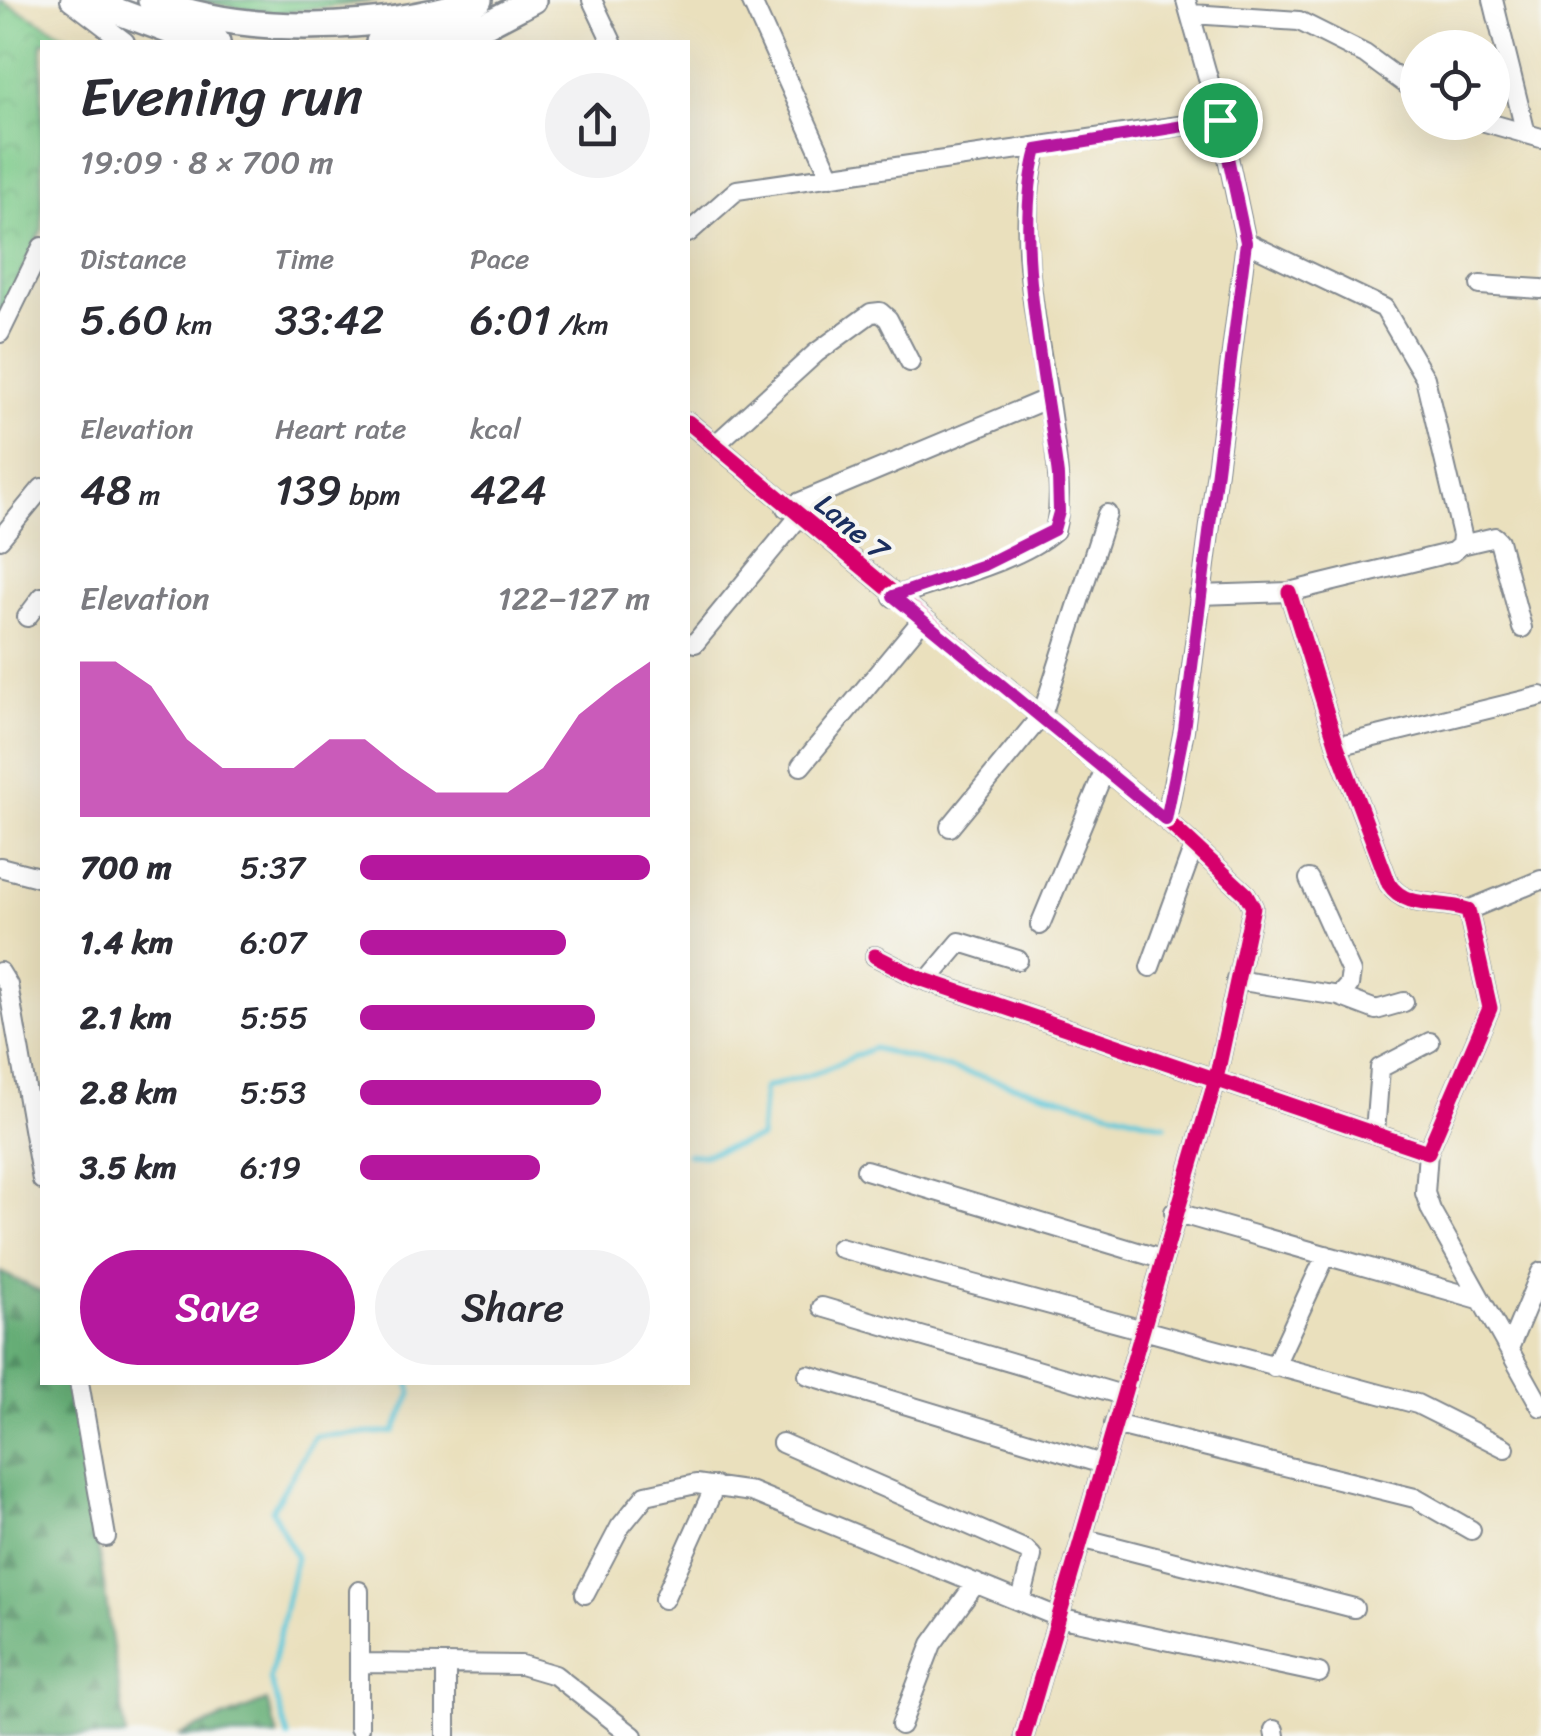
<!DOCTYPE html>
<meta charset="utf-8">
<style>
:root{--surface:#fff;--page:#f2f2f3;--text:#2b2b33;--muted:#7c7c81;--accent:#b5179e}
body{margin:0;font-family:Sriracha,sans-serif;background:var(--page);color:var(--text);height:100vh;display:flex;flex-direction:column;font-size:38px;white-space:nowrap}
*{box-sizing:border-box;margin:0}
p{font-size:32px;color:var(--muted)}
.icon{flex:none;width:55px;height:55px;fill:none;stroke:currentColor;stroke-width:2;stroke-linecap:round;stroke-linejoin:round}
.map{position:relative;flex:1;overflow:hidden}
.drawer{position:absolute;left:40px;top:40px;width:650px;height:1345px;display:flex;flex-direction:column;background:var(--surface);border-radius:0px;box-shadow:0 10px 40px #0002}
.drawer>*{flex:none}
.tools{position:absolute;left:1400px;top:30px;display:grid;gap:20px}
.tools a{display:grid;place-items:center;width:110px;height:110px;border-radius:50%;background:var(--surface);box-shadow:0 10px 40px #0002;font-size:50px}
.pin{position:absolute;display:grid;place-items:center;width:85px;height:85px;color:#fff;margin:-42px;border:5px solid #fff;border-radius:50%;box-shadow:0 2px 10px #0007}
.round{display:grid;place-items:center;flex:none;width:105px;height:105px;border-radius:52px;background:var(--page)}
.headline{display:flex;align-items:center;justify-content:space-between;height:170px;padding:0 40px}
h1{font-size:55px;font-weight:600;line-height:75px}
.figures{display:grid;grid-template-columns:repeat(3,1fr);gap:15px;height:170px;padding:10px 40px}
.figures div{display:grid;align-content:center}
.figures b{font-size:42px;font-weight:600}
.figures small{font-size:28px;font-weight:400}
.figures p{font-size:28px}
.chart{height:280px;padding:20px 40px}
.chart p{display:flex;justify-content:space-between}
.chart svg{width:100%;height:180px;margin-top:10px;fill:var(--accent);opacity:.7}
.action{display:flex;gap:20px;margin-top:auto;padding:20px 40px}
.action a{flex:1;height:115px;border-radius:60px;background:var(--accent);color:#fff;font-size:40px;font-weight:600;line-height:115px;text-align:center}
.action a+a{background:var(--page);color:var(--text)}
ul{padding:0 40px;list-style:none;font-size:32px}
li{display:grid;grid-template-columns:160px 120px 1fr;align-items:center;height:75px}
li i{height:25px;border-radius:12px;background:var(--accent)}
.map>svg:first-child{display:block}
</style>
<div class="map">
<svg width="1541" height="1736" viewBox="0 0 1541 1736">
<defs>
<pattern id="forest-firs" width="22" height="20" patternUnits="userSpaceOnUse" patternTransform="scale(2.5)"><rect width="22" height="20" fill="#67b078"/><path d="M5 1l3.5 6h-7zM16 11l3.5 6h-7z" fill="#549066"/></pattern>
<pattern id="park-crowns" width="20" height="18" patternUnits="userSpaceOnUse" patternTransform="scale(2.5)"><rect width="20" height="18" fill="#7fcd8c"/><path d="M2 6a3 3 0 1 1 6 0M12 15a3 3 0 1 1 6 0" fill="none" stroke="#6db07b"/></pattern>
</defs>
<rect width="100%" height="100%" fill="#f6f6f2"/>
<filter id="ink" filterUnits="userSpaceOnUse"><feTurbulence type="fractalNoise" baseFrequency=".01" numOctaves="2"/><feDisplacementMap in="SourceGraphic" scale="20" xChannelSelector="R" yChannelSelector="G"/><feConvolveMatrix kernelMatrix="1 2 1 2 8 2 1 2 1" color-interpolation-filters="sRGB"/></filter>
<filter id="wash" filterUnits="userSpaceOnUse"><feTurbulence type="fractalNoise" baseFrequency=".0048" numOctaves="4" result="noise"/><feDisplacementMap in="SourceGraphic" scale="40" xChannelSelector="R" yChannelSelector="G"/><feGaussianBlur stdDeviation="2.25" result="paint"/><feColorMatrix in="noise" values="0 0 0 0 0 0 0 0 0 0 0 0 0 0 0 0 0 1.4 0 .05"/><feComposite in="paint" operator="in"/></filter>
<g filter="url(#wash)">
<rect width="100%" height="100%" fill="#eae0bd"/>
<!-- forest -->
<path fill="url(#forest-firs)" stroke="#41706b" stroke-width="2.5" d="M0 1272 42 1292V1382L74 1383 126 1736H0Z
M267 1701 278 1736H178Z"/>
<!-- park -->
<path fill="url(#park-crowns)" stroke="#4d7e75" stroke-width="2.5" d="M0 0 78 42H42V229L0 319Z
M191 0H380L274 14Z"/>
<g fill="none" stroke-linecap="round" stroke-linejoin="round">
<!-- stream -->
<path stroke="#5fc8da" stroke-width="5" d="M688 1154 703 1155 760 1138 764 1088 817 1073 873 1048 1165 1125
M288 1736 270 1679 296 1557 272 1510 315 1436 394 1432 412 1394 409 1382"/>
</g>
</g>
<g filter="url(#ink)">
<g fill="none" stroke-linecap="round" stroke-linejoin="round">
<!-- minor casing -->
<g stroke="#82888e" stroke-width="22">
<path id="minor" d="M70 0 125 42
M592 0 612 42
M751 0 831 177
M1493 0 1526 134
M1192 14 1299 21 1365 54 1418 93
M1485 122 1541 138
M688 233 737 190 1220 120
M1480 285 1541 289
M0 333 42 247
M688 422 1166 820 1246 894 1253 907 1216 1079 1024 1736
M715 445 816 353 871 313 880 312 888 319 910 362
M786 508 1049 398
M0 539 42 488
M1461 545 1495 537 1499 541 1522 628
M1199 595 1289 592 1453 552 1461 545 1462 535 1425 378 1384 308 1246 242
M893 597C939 580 1019 562 1055 530 1063 497 1057 464 1053 431 1042 342 1012 238 1037 150
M27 617 42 597
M695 643 798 518
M1337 746 1541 696
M801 766 922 620
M1166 820 1184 730 1246 242 1220 120 1186 0
M950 827 1042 715 1107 514
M0 867 42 878
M1309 879 1351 972 1349 985 1339 996
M1468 910 1541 880
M1040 925 1105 769
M875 956 916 977 1428 1152 1490 1008 1468 910C1441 900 1406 910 1389 884L1337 746 1289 592
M1150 967 1194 846
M0 972 8 985 42 1180
M1236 980 1339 996 1376 1010 1404 1002
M927 981 960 942 1018 960
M1375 1133 1380 1068 1430 1042
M1428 1152 1425 1193 1431 1210 1541 1407
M866 1170 1161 1259
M1174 1212 1479 1299
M840 1248 1417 1404 1505 1448
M822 1307 1122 1395
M1510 1346 1541 1272
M1274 1367 1326 1255
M808 1375 1102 1464
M79 1382 106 1537
M1114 1424 1415 1498 1471 1530
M782 1443 1026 1550 1032 1556 1021 1601
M1081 1538 1354 1608
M359 1591V1728
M585 1594 620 1527 646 1495 696 1484 752 1492 1058 1617 1319 1673
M664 1599 715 1486
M360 1663 521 1665 555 1675 633 1736
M446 1664V1736
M901 1725 932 1644 976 1583
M1274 1730 1275 1736"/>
</g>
<!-- secondary casing -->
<g stroke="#82888e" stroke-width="30">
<path id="secondary" d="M87 0 181 35 217 42
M151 0C250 38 379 31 479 0
M379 42 487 24 533 0"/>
</g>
<!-- minor -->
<use href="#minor" stroke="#fff" stroke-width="18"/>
<!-- secondary -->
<use href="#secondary" stroke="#fff" stroke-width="25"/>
<!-- cycleway casing -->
<g stroke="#f6f6f2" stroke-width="21">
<path id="cycleway" d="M688 422 1166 820 1246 894 1253 907 1216 1079 1024 1736
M875 956 916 977 1428 1152 1490 1008 1468 910C1441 900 1406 910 1389 884L1337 746 1289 592"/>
</g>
<!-- cycleway -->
<use href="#cycleway" stroke="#d6006c" stroke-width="15"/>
</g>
</g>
<g fill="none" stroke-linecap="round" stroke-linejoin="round" filter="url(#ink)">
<!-- route casing -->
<g stroke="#fff" stroke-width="20">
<path id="route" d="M1220 120 1246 242 1184 730 1166 820 893 596 984 565 1054 530 1059 512 1058 476C1047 383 1012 239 1037 150Z"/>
</g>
<!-- route -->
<use href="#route" stroke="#b5179e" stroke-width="12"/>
</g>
<g text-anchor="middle" stroke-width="8" stroke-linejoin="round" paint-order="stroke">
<!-- street labels -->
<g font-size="30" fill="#1b2f5e" stroke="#f6f6f2">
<text transform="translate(852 527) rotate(40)" y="10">Lane 7</text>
</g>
</g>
</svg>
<div class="tools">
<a><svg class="icon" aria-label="locate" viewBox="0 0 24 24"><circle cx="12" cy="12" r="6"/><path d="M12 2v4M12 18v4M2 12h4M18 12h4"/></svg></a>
</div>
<div class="pin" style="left:1220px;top:120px;background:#1e9e55"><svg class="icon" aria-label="arrive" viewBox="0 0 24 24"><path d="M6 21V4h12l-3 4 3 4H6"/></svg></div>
<section class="drawer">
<div class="headline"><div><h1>Evening run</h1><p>19:09 · 8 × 700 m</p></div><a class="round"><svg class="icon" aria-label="share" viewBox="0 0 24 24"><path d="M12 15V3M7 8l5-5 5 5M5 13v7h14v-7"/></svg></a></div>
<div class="figures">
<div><p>Distance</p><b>5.60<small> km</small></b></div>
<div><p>Time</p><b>33:42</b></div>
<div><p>Pace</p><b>6:01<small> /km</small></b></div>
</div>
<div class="figures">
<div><p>Elevation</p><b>48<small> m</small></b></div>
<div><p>Heart rate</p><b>139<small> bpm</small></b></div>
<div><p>kcal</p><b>424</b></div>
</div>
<div class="chart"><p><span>Elevation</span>122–127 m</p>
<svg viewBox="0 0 160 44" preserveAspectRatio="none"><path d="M0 44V6L10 6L20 12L30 25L40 32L50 32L60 32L70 25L80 25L90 32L100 38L110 38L120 38L130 32L140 19L150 12L160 6V44z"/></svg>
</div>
<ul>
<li><b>700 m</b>5:37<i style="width:100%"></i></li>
<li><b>1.4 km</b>6:07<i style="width:71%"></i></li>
<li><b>2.1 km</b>5:55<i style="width:81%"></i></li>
<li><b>2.8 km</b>5:53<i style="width:83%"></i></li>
<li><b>3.5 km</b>6:19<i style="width:62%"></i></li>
</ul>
<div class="action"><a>Save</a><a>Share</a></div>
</section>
</div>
